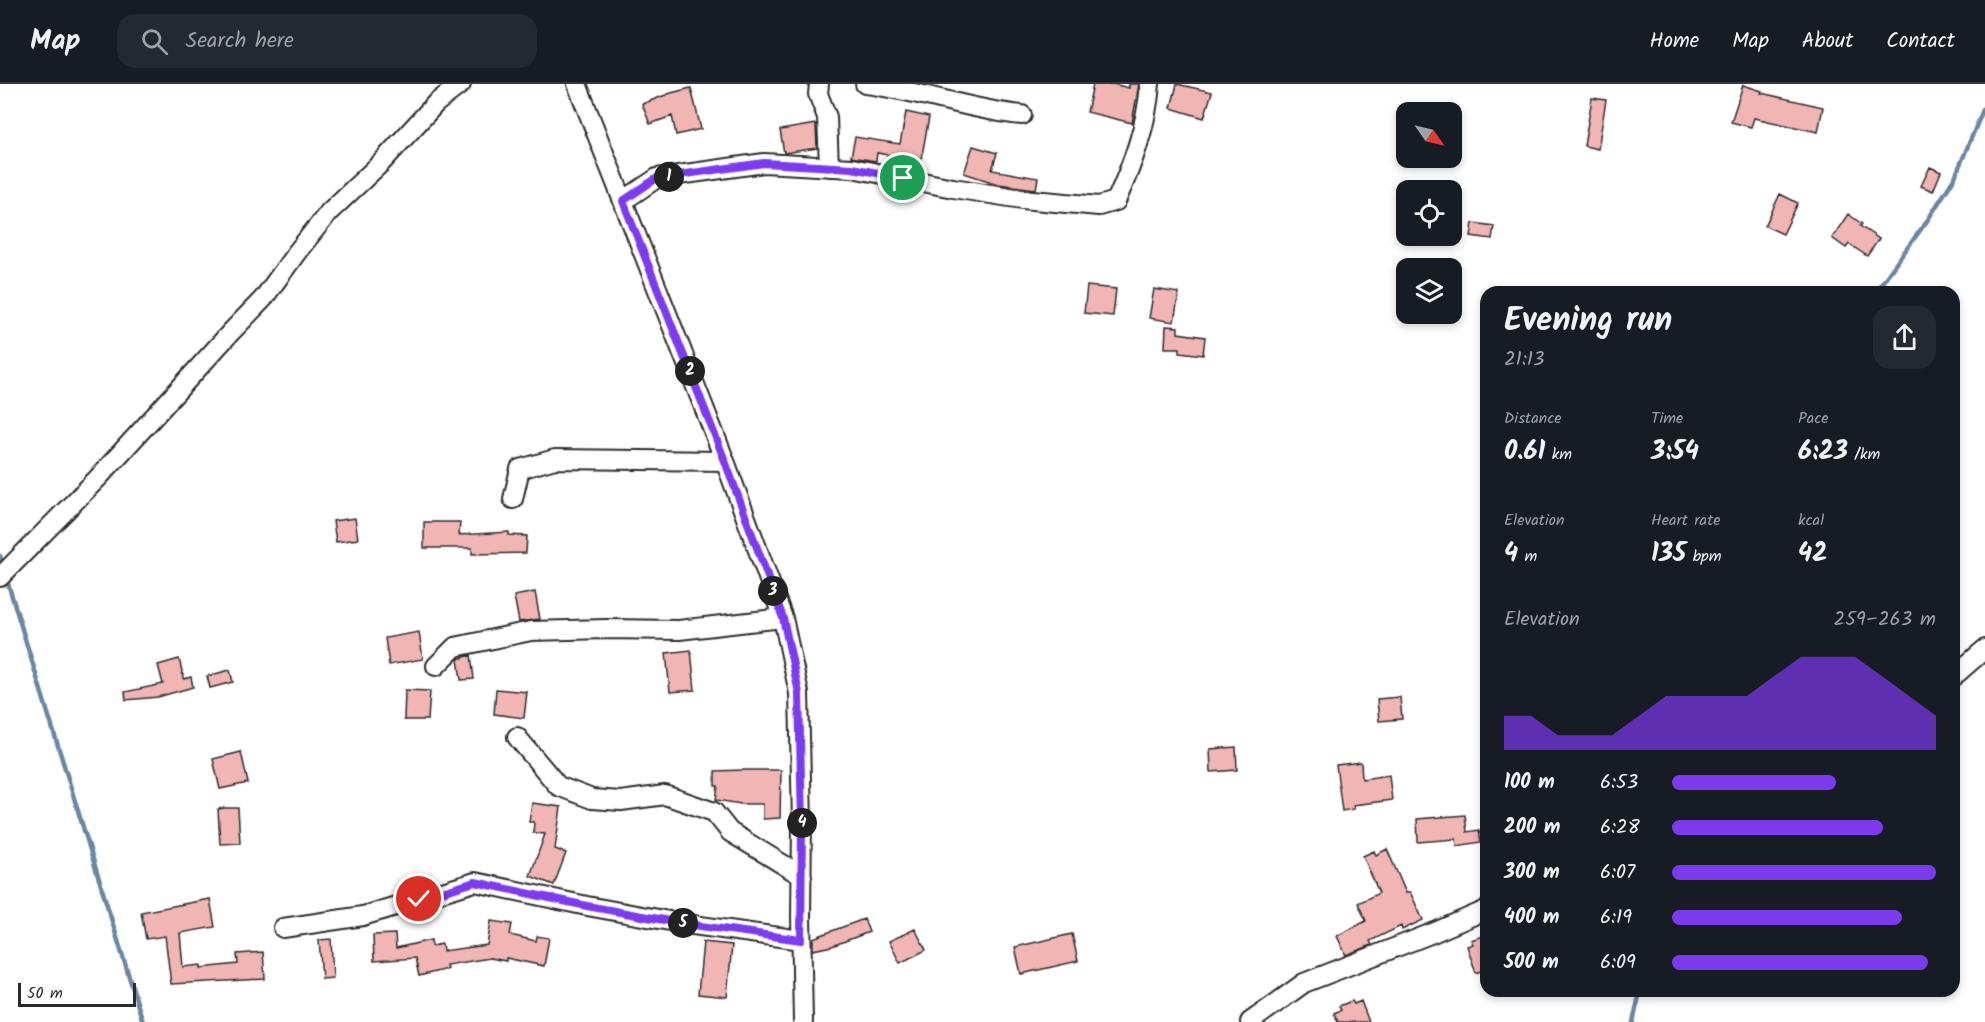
<!DOCTYPE html>
<meta charset="utf-8">
<style>
:root{--surface:#171b24;--page:#242831;--text:#f1f3f6;--muted:#9ea1a6;--line:#363941;--accent:#7c3aed}
body{margin:0;font-family:Kalam,sans-serif;background:var(--page);color:var(--text);height:100vh;display:flex;flex-direction:column;font-size:22px;white-space:nowrap}
*{box-sizing:border-box;margin:0}
p{font-size:20px;color:var(--muted)}
.icon{flex:none;width:33px;height:33px;fill:none;stroke:currentColor;stroke-width:2;stroke-linecap:round;stroke-linejoin:round}
.map{position:relative;flex:1;overflow:hidden}
.panel{position:absolute;left:1480px;top:202px;width:480px;height:711px;display:flex;flex-direction:column;background:var(--surface);border-radius:18px;box-shadow:0 3px 9px #0003}
.panel>*{flex:none}
.needle{width:39px;rotate:124deg}
.controls{position:absolute;left:1396px;top:18px;display:grid;gap:12px}
.controls a{display:grid;place-items:center;width:66px;height:66px;border-radius:12px;background:var(--surface);box-shadow:0 3px 9px #0003;font-size:30px}
.scale{position:absolute;left:18px;bottom:15px;width:118px;box-sizing:border-box;padding-left:6px;border:3px solid #2b2b2b;border-top:0;font-size:16px;line-height:21px;white-space:nowrap;color:#2b2b2b;-webkit-text-stroke:4px #fff;paint-order:stroke}
.pin{position:absolute;display:grid;place-items:center;width:51px;height:51px;color:#fff;margin:-26px;border:3px solid #fff;border-radius:50%;box-shadow:0 2px 6px #0007}
.km{position:absolute;width:30px;height:30px;margin:-15px;border-radius:50%;background:#222;color:#fff;font-size:16px;line-height:30px;text-align:center}
.round{display:grid;place-items:center;flex:none;width:63px;height:63px;border-radius:18px;background:var(--page)}
.headline{display:flex;align-items:center;justify-content:space-between;height:102px;padding:0 24px}
h1{font-size:33px;font-weight:600;line-height:45px}
.figures{display:grid;grid-template-columns:repeat(3,1fr);gap:9px;height:102px;padding:6px 24px}
.figures div{display:grid;align-content:center}
.figures b{font-size:26px;font-weight:600}
.figures small{font-size:16px;font-weight:400}
.figures p{font-size:16px}
.chart{height:168px;padding:12px 24px}
.chart p{display:flex;justify-content:space-between}
.chart svg{width:100%;height:108px;margin-top:6px;fill:var(--accent);opacity:.7}
ul{padding:0 24px;list-style:none;font-size:20px}
li{display:grid;grid-template-columns:96px 72px 1fr;align-items:center;height:45px}
li i{height:15px;border-radius:8px;background:var(--accent)}
header{display:flex;align-items:center;gap:36px;box-sizing:border-box;height:84px;padding:0 30px;background:var(--surface);border-bottom:2px solid var(--line)}
header strong{font-size:28px}
nav{display:flex;gap:33px;margin-inline-start:auto;font-size:21px}
.search{width:420px;height:54px;background:var(--page);display:flex;align-items:center;gap:15px;box-sizing:border-box;padding:0 21px;border-radius:18px;color:var(--muted);font-size:22px}
.map>svg:first-child{display:block}
</style>
<header>
<strong>Map</strong>
<div class="search"><svg class="icon" aria-label="search" viewBox="0 0 24 24"><circle cx="10" cy="10" r="6"/><path d="M15 15l6 6"/></svg>Search here</div>
<nav><a>Home</a><a>Map</a><a>About</a><a>Contact</a></nav>
</header>
<div class="map">
<svg width="1985" height="938" viewBox="0 0 1985 938">
<rect width="100%" height="100%" fill="#fff"/>
<filter id="ink" filterUnits="userSpaceOnUse"><feTurbulence type="fractalNoise" baseFrequency=".0167" numOctaves="2"/><feDisplacementMap in="SourceGraphic" scale="12" xChannelSelector="R" yChannelSelector="G"/><feConvolveMatrix kernelMatrix="1 2 1 2 8 2 1 2 1" color-interpolation-filters="sRGB"/></filter>
<g filter="url(#ink)">
<g fill="none" stroke-linecap="round" stroke-linejoin="round">
<!-- stream -->
<path stroke="#6b86a1" stroke-width="4.5" d="M1875 208 1927 137 1955 93 1985 21
M0 472 3 482
M6 493 143 938
M1633 938 1640 908"/>
</g>
<!-- building -->
<path fill="#f1b5b4" stroke="#2b2b2b" stroke-width="1.5" d="M1093 0H1113L1129 4V0H1139L1132 39 1087 28Z
M1177 0 1212 8 1204 34 1171 24Z
M1743 1 1762 7 1761 9 1823 23 1818 48 1754 34 1751 43 1731 38Z
M691 4 701 45 676 51 672 32 650 40 642 20 671 9Z
M1592 14 1606 16 1598 65 1584 62Z
M906 28 929 33 921 77 877 69 876 77 851 73 855 53 900 60Z
M816 40 817 64 784 69 780 46Z
M973 62 997 69 992 86 1038 94 1036 105 998 100 964 89Z
M1930 83 1941 88 1933 107 1921 102Z
M1780 110 1798 119 1783 150 1765 142Z
M1848 130 1862 140 1860 142 1879 155 1867 172 1849 160 1846 164 1832 154Z
M1473 139 1494 142 1492 155 1471 152Z
M1087 202 1116 205 1113 232 1084 229Z
M1154 205 1179 209 1174 238 1149 234Z
M1166 242 1178 243V249L1205 253 1203 271 1180 268V264H1165Z
M355 434 358 455 336 458 333 437Z
M424 438H460L459 451 509 448V451L527 452 526 469 472 470V464H424Z
M535 508 540 535 519 538 514 512Z
M419 548 423 575 389 581 385 554Z
M691 566 695 606 670 608 666 569Z
M471 571 474 595 461 596 458 575Z
M179 575 184 595 191 593 193 603 158 613 126 616 125 608 163 600 158 581Z
M230 586 233 598 210 604 207 592Z
M496 605 527 608 524 634 494 630Z
M405 606 430 607 428 636H404Z
M1400 613 1402 635 1379 637 1377 615Z
M1236 663 1237 686 1211 688 1210 665Z
M241 668 248 699 220 705 213 675Z
M1361 678 1362 695 1389 691 1392 716 1353 721 1354 725 1342 727 1336 681Z
M744 686H781L780 734 763 735V720H741L716 716 718 702H715V687Z
M532 719 561 723 555 765 566 769 554 801 530 792 545 750 533 749 534 738H529Z
M225 724H238L240 759 220 760 218 725Z
M1465 731 1467 748 1479 746 1481 758 1457 762 1456 755 1418 758 1417 735Z
M1387 765 1406 809 1410 808 1423 836 1402 846 1401 842 1370 857 1372 861 1346 871 1337 852 1366 837 1358 819 1379 809 1363 772 1374 767 1376 771Z
M210 815 215 843 180 849 183 883 201 881V884L238 880 237 870 263 868 265 895 171 900 165 852 146 855 141 828Z
M864 835 869 848 832 862 813 866V854Z
M491 837 512 840 510 851 536 857 537 852 549 854 544 882 506 874V877L490 874 446 881 447 885 419 892 415 874 374 877 373 851 395 850 396 864 431 856 432 862 442 860 443 867 487 861Z
M915 845 926 866 900 879 889 857Z
M1072 850 1078 877 1021 890 1015 863Z
M1486 851V885L1476 889 1467 862 1473 860 1471 856Z
M331 855 333 894 322 895 319 856Z
M703 858 732 861 727 913 698 910Z
M1352 917 1354 920 1361 917 1369 938H1338L1334 929 1341 926 1339 922Z"/>
<g fill="none" stroke-linecap="round" stroke-linejoin="round">
<!-- minor casing -->
<g stroke="#2b2b2b" stroke-width="22">
<path id="minor" d="M577 0 725 377 783 534 799 609 802 739 801 832 803 938
M819 0 818 10 827 33 829 83
M865 0C918 6 969 26 1022 31
M623 117 657 94 764 79 852 84 953 104 1022 115 1099 122 1116 117C1133 79 1147 41 1150 0
M513 415 520 385 555 375 725 377
M0 493 98 394 231 248 263 215 297 168 329 128 382 78 436 19 461 0
M436 582 455 563 531 547 606 545 679 546 783 534
M1954 592 1985 565
M517 653 558 702 592 715 621 717 665 711 714 728 730 748 802 792
M283 844 363 832 475 798 587 822 686 840 801 856
M1250 938 1304 899 1435 848 1486 826"/>
</g>
<!-- minor -->
<use href="#minor" stroke="#fff" stroke-width="18"/>
</g>
</g>
<g fill="none" stroke-linecap="round" stroke-linejoin="round" filter="url(#ink)">
<!-- route casing -->
<g stroke="#fff" stroke-width="12">
<path id="route" d="M419 815 475 798 587 822 686 840 801 856 802 739 799 609 783 534 725 377 623 117 657 94 764 79 852 84 903 94"/>
</g>
<!-- route -->
<use href="#route" stroke="#7c3aed" stroke-width="8"/>
</g>
</svg>
<div class="controls">
<a><svg class="needle" viewBox="-14 -14 28 28"><path d="M0-13l5 13h-10z" fill="#e53935"/><path d="M0 13l5-13h-10z" fill="#9ea1a6"/></svg></a>
<a><svg class="icon" aria-label="locate" viewBox="0 0 24 24"><circle cx="12" cy="12" r="6"/><path d="M12 2v4M12 18v4M2 12h4M18 12h4"/></svg></a>
<a><svg class="icon" aria-label="layers" viewBox="0 0 24 24"><path d="M12 4l9 5-9 5-9-5zM3 14l9 5 9-5"/></svg></a>
</div>
<div class="scale">50 m</div>
<div class="pin" style="left:903px;top:94px;background:#1e9e55"><svg class="icon" aria-label="arrive" viewBox="0 0 24 24"><path d="M6 21V4h12l-3 4 3 4H6"/></svg></div>
<div class="pin" style="left:419px;top:815px;background:#d93025"><svg class="icon" aria-label="check" viewBox="0 0 24 24"><path d="M5 12l5 5 9-10"/></svg></div>
<b class="km" style="left:669px;top:93px">1</b>
<b class="km" style="left:690px;top:287px">2</b>
<b class="km" style="left:773px;top:507px">3</b>
<b class="km" style="left:802px;top:739px">4</b>
<b class="km" style="left:683px;top:839px">5</b>
<section class="panel">
<div class="headline"><div><h1>Evening run</h1><p>21:13</p></div><a class="round"><svg class="icon" aria-label="share" viewBox="0 0 24 24"><path d="M12 15V3M7 8l5-5 5 5M5 13v7h14v-7"/></svg></a></div>
<div class="figures">
<div><p>Distance</p><b>0.61<small> km</small></b></div>
<div><p>Time</p><b>3:54</b></div>
<div><p>Pace</p><b>6:23<small> /km</small></b></div>
</div>
<div class="figures">
<div><p>Elevation</p><b>4<small> m</small></b></div>
<div><p>Heart rate</p><b>135<small> bpm</small></b></div>
<div><p>kcal</p><b>42</b></div>
</div>
<div class="chart"><p><span>Elevation</span>259–263 m</p>
<svg viewBox="0 0 160 44" preserveAspectRatio="none"><path d="M0 44V30L10 30L20 38L30 38L40 38L50 30L60 22L70 22L80 22L90 22L100 14L110 6L120 6L130 6L140 14L150 22L160 30V44z"/></svg>
</div>
<ul>
<li><b>100 m</b>6:53<i style="width:62%"></i></li>
<li><b>200 m</b>6:28<i style="width:80%"></i></li>
<li><b>300 m</b>6:07<i style="width:100%"></i></li>
<li><b>400 m</b>6:19<i style="width:87%"></i></li>
<li><b>500 m</b>6:09<i style="width:97%"></i></li>
</ul>
</section>
</div>
